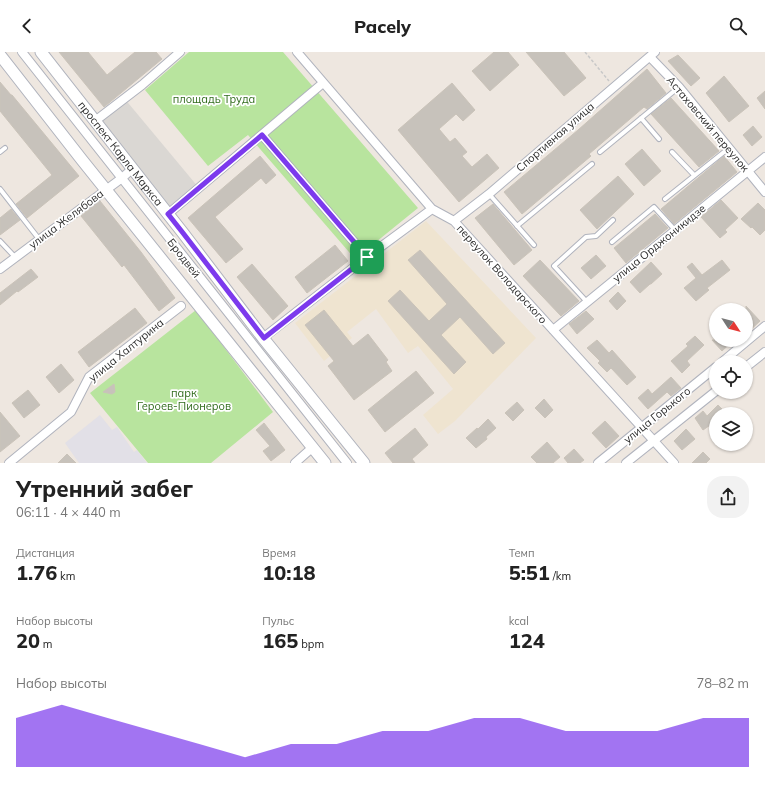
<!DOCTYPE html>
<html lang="ru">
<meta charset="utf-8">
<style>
:root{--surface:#fff;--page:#f2f2f2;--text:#222;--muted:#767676;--accent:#7c3aed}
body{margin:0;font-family:Mulish,sans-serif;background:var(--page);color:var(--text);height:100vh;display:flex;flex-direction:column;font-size:15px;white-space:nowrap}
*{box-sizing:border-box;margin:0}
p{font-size:13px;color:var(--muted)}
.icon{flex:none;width:22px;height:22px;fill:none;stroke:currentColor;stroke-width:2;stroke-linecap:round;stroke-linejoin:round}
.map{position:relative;height:411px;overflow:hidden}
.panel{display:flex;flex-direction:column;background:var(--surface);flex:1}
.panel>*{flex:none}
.needle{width:26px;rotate:126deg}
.buttons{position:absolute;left:709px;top:251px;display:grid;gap:8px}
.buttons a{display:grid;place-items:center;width:44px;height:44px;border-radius:50%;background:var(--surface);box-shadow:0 1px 3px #0004;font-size:20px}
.pin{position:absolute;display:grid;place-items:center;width:34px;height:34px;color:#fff;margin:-17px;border-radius:8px;box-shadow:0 2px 6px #0006}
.round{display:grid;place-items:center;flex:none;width:42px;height:42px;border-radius:16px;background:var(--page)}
.headline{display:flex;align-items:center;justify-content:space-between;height:68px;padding:0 16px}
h1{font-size:22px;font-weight:800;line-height:30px}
.metrics{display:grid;grid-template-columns:repeat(3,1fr);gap:6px;height:68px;padding:4px 16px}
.metrics div{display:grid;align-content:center}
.metrics b{font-size:20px;font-weight:800}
.metrics small{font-size:11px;font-weight:400}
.metrics p{font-size:11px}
.chart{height:112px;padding:8px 16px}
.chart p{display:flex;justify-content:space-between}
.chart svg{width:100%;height:72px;margin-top:4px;fill:var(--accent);opacity:.7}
header{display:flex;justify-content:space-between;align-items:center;height:52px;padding:0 16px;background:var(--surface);font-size:18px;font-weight:800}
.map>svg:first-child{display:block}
</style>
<header><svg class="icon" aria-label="back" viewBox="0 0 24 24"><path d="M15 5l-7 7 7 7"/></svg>Pacely<svg class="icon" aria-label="search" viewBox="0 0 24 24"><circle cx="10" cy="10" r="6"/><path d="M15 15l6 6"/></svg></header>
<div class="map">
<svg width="765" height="411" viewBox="0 0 765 411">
<rect width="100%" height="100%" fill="#eee7e0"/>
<!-- industrial -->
<path fill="#e2e0e7" d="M100 363 112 378 117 375 134 400 137 398 147 411H79L65 391Z"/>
<!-- education -->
<path fill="#efe4d0" d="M426 169 536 286 455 369 438 382 423 363 453 337 418 294 408 301 376 257 347 280 352 286 324 309 295 271Z"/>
<!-- green -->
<path fill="#b8e49e" d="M189 0H283L418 156 355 207 248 83 208 114 145 38Z
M196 258 273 360 211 411H148L90 341Z"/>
<!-- plaza -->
<path fill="#dad7d3" d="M124 46 199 136 168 162 95 69Z"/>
<!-- building -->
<path fill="#c7c2bb" stroke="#cac3b9" d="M59 0H88L107 23 135 0H156L162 7 104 55Z
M494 0H508L519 13 490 39 472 19Z
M526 0H564L586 26 564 44Z
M678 3 700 26 691 34 668 9Z
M647 17 666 41 647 57 644 55 589 102 591 104 522 162 504 140 578 78Z
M724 24 749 54 729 70 706 41Z
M0 30 11 43H12L79 124 27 166 16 152 52 123 0 59Z
M452 31 475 58 463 69 456 62 439 77 450 90 455 86 467 100 462 104 472 115 487 102 499 116 459 150 398 78Z
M765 39V57L757 46Z
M671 46 719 99 699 115 651 62Z
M753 74 762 85 752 94 743 83Z
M642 97 661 119 644 134 625 112Z
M260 104 276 123 266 132 261 126 215 165 243 197 226 211 188 166Z
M724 104 737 120 674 172 661 157Z
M618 124 634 142 597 177 580 158Z
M721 148 738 166 725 178 727 180 720 186 701 165Z
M100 149 141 200 175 246 159 259 124 213 122 215 81 164Z
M758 151 765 158V178L760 183 752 175 751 176 741 167Z
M493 152 532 198 514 213 475 166Z
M11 157 20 168 0 183V166Z
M655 162 668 176 626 211 614 196Z
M335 193 348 209 307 241 295 225Z
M420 198 505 291 493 302 460 265 441 283 466 310 454 322 388 249 400 238 429 269 447 252 408 208Z
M596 203 606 214 591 227 581 216Z
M540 208 579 249 561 264 523 224Z
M722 208 730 218 707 236 709 238 696 249 684 236 696 226 687 215 692 211 702 223Z
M651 210 662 222 651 232H650L640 241 630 230Z
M252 212 288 254 273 268 237 225Z
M31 217 38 225 18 240 17 239 0 253V241Z
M618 240 626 249 617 258 609 249Z
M746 254 760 269 746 282Z
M135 256 147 271 89 315 78 300Z
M324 258 353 294 368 282 388 308 386 310 392 319 354 348 328 314 334 309 305 273Z
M586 259 594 267 577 282 569 272Z
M695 284 704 293 687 309 690 313 682 321 671 309 688 294 686 292Z
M597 288 609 301 612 298 636 325 627 333 611 316 607 320 598 311 600 309 587 296Z
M712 288H734L722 299Z
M61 312 74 328 59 341 46 325Z
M416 319 434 341 385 380 368 358Z
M671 325 681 336 671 344 667 340 648 357 638 346 648 337 652 342Z
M114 332 115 340 112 342 103 340Z
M28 338 40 353 24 366 12 351Z
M544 347 553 358 545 366 535 356Z
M517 350 524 358 513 369 505 361Z
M718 353 727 362H716V369L703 378 695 366 703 359 707 364Z
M0 360 20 384 0 400Z
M488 367 496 376 486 385 487 387 476 396 466 386 477 376 478 377Z
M605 369 619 384 606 396 592 381Z
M264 371 285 398 271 409 263 399 270 394 256 378Z
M415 376 428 393 412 407 415 411H393L385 401Z
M686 377 695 387 682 398 674 389Z
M547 390 560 405 553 411H537L531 405Z
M574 397 584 408 580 411H568L564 406Z
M703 400 710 407 706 411H692Z
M67 402 76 411H58Z"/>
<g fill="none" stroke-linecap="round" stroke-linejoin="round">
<!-- lane casing -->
<g stroke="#b0b3bd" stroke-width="6">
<path id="lane" d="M641 66 659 87
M0 100 5 96
M600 100 679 35
M672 100 694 123
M0 137 39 187
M489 142 534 193
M665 147 729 96
M517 174 592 112
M0 189 15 205
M612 190 654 155 675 178
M587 250 554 214 586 185 596 184 613 168"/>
</g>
<!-- street casing -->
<g stroke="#b0b3bd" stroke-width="10">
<path id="street" d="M22 0 347 411
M297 0 432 157 454 169 674 411
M650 5 679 35 765 140
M95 69 142 33 180 0
M262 83 367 205
M168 162 323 31
M454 169 489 142 655 0
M0 217 122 126 132 117
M553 278 765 105
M263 286 367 205 432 157
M722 310 765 274
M746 315 765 300
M9 411 71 360 89 325 181 254
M295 411 313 395
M598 411 716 315
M626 411 716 339"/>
</g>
<!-- secondary casing -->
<g stroke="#b0b3bd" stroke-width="13">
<g id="secondary">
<path id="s1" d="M41 0 168 162 183 181 263 286 364 411"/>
<path d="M0 3 82 108 325 411"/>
</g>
</g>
<!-- path -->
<path stroke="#c8c8c8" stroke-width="1.5" stroke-dasharray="3 2" stroke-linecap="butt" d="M585 0 609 29"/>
<!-- lane -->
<use href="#lane" stroke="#fff" stroke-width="4"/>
<!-- street -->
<use href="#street" stroke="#fff" stroke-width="8"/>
<!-- secondary -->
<use href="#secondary" stroke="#fff" stroke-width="11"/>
</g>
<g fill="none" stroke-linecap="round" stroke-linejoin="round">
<!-- route casing -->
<g stroke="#fff" stroke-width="8">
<path id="route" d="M262 83 367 205 264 286 183 181 168 162Z"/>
</g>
<!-- route -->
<use href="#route" stroke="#7c3aed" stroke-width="5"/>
</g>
<g text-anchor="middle" stroke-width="3.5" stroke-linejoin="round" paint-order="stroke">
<!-- park labels -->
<g font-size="11" fill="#306b1c" stroke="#fff">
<text x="214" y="51">площадь Труда</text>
<text x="184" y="345">парк<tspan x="184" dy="13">Героев-Пионеров</tspan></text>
</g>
<!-- street labels -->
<g font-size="11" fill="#2d2d2d" stroke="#fff">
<text transform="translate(708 72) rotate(50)" y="4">Астаховский переулок</text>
<text transform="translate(555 85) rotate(-41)" y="4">Спортивная улица</text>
<text dy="4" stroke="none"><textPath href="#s1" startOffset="129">проспект Карла Маркса</textPath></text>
<text transform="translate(66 167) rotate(-37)" y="4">улица Желябова</text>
<text transform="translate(659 191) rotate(-39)" y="4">улица Орджоникидзе</text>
<text transform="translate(184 206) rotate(52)" y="4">Бродвей</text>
<text transform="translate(502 222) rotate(48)" y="4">переулок Володарского</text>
<text transform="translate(126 298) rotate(-39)" y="4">улица Халтурина</text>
<text transform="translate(657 363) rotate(-39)" y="4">улица Горького</text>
</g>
</g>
</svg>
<div class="buttons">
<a><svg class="needle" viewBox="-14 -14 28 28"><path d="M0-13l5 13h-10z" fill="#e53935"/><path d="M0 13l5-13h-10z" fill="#767676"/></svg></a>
<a><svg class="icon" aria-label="locate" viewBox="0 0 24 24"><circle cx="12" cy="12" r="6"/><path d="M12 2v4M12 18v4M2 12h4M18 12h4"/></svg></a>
<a><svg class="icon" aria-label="layers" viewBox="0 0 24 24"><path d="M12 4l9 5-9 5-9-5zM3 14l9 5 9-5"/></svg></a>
</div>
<div class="pin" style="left:367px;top:205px;background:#1e9e55"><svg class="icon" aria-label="arrive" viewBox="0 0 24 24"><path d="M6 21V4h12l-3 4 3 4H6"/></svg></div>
</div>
<section class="panel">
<div class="headline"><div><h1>Утренний забег</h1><p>06:11 · 4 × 440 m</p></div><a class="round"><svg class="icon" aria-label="share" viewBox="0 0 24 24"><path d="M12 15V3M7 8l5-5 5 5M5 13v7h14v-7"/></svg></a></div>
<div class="metrics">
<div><p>Дистанция</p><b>1.76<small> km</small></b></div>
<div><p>Время</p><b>10:18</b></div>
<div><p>Темп</p><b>5:51<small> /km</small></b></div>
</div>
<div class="metrics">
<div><p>Набор высоты</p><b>20<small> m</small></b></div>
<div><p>Пульс</p><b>165<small> bpm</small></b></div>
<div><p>kcal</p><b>124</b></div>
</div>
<div class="chart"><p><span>Набор высоты</span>78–82 m</p>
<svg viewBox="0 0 160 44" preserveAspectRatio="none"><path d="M0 44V14L10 6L20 14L30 22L40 30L50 38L60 30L70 30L80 22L90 22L100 14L110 14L120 22L130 22L140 22L150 14L160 14V44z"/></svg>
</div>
</section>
